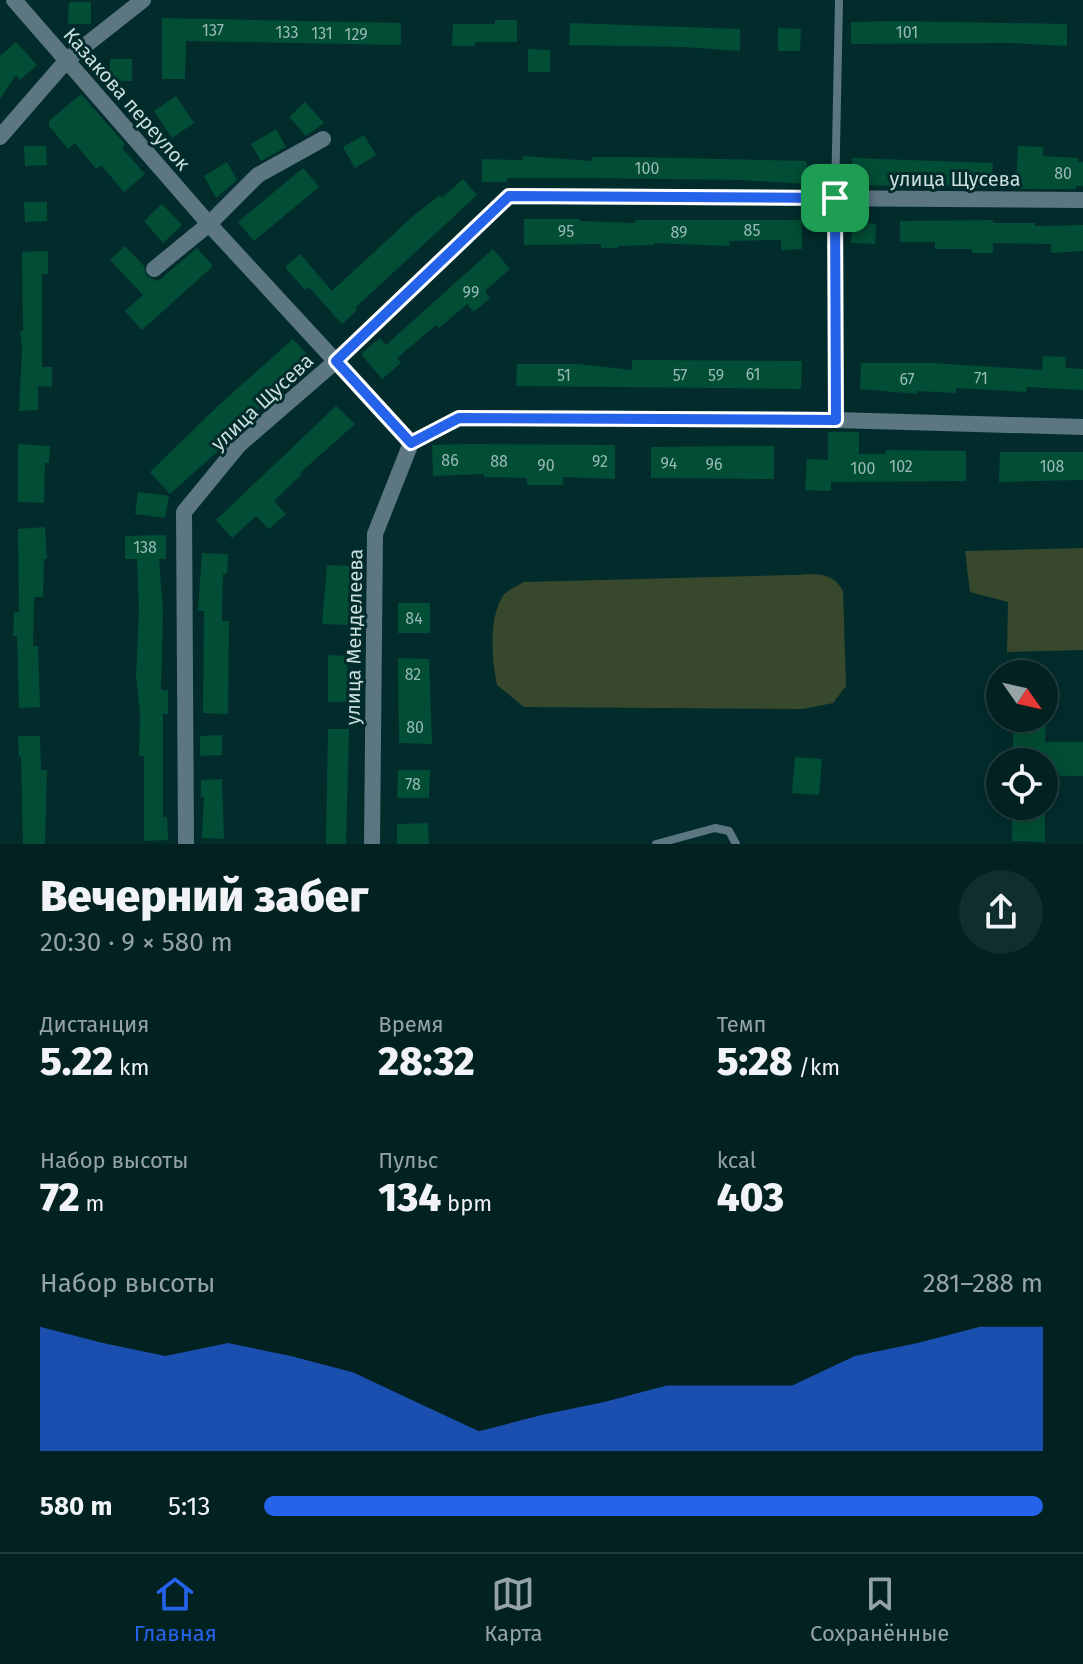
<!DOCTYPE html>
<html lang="ru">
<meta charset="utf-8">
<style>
:root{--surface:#022121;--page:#102e2e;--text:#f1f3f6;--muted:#96a3a5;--line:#233e3f;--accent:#2563eb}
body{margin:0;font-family:"Fira Sans",sans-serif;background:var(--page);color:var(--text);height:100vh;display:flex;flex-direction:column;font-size:30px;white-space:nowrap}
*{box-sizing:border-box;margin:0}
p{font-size:26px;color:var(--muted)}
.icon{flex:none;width:44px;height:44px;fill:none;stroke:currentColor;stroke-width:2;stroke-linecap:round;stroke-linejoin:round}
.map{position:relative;height:844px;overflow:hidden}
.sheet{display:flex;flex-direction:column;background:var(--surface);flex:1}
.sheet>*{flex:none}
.needle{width:52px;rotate:124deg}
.fabs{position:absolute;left:986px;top:660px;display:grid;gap:16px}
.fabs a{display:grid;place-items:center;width:72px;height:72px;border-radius:50%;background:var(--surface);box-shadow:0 4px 20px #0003,0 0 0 2px var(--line);font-size:40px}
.pin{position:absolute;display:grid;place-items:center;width:68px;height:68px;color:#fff;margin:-34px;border-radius:16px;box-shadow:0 4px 12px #0006}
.round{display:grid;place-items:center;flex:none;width:84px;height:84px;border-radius:42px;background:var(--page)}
.overview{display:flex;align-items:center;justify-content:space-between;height:136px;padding:0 40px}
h1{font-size:44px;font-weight:800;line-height:60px}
.stats{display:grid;grid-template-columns:repeat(3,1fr);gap:12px;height:136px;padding:8px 40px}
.stats div{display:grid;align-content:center}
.stats b{font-size:40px;font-weight:800}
.stats small{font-size:22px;font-weight:400}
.stats p{font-size:22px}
.chart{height:224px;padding:16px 40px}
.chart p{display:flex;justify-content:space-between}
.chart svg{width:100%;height:144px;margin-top:8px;fill:var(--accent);opacity:.7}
ul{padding:0 40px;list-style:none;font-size:26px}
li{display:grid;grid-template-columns:128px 96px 1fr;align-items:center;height:60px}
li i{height:20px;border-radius:10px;background:var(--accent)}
.menu{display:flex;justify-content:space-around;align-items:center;height:112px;border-top:2px solid var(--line);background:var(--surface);font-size:22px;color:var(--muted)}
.menu a{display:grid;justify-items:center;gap:4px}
.menu .current{color:var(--accent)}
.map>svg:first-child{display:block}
</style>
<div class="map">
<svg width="1083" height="844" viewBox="0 0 1083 844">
<rect width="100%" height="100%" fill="#022c2c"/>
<!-- green -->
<path fill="#38482c" d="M1083 548V650L1007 652 1008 602 970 592 965 551Z
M790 575C812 575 831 569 843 591L846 686 833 703 803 709 524 707 497 685C492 659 488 619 503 596 507 590 517 586 524 582Z"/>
<!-- building -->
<path fill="#024d35" d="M69 2H91V24H68Z
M162 18 401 23V45L186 41 185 79H162Z
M495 20H517V42H475V46H452L453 24H495Z
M896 21 1067 24V46L1011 43 851 44V22Z
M570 23 740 29V51L684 47 569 45Z
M778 28 801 29 800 51H778Z
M16 42 37 65 20 80 16 75 0 99V56Z
M528 49 550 50V72H528Z
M110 59H132V81H110Z
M81 94 125 144 122 148 145 174 124 192 101 165 96 169 75 143 68 149 49 126V121Z
M176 96 194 123 172 138 154 111Z
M305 102 324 123 306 136 289 117Z
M276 129 286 147 261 161 251 144Z
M364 135 376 155 355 168 343 147Z
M24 146H46L47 165 25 166Z
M1018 146 1043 147V156L1078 158V162H1083V186H1076V189H1016Z
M523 156 592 161V157H634L807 161 806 184 741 180 580 178H507V182H482V159L523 160Z
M852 158 993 163 991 188 916 185 852 186Z
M227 162 237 180 216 198 204 176Z
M303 168 319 187 254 241 238 222Z
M463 179 477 195 355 308 357 310 342 324 309 287 305 290 285 267 300 254 332 291 412 217 440 195 442 198Z
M24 202H47V221L25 222Z
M162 204 182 225 163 243 144 221Z
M524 219H580V221L635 223V220H802V249L781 250V240L729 241V246L654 243V245L618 246V248H601V244L524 245Z
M993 220V223H1035V226L1083 225V251L1051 253V244L993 243V253H972V249H935V242H900V221Z
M852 222 876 224 875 244 851 243Z
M125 246 144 266 146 276 158 281 197 248 213 266 142 330 125 311 143 295 110 260Z
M493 249 510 269 485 291 490 298 474 312 467 304 439 328 436 325 397 358 401 363 382 379 361 354 380 338 386 345Z
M48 251V274H42V367H52V387L38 386V410L19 411 22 349 20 331H23L22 252Z
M293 339 312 360 273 395 217 449 219 450 170 494 150 472 219 405Z
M1043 356 1066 357 1065 368 1083 369V390L1027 387 1026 392 956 388V393L917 391V394L860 389 861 363H932L1042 370Z
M632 360 802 361 801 389 516 386 517 364H579L632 370Z
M336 406 355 424 300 473 302 474 274 501 286 514 269 529 256 516 232 538 216 520Z
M828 432H859V454H886V450L966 451V481L831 482V491L805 490 807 459 828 460Z
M18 444 50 446 49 463H45L44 503 18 502Z
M468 444 615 445V479L563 477V485H527V478L484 477V474L433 476 432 445Z
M747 446H774V479L651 478V447Z
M1000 452H1083V480L999 482Z
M138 492 169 496 165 518 135 514Z
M45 527 47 559H44L43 597H34L33 646H38L40 707 19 708 17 636H13L14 612H19L18 529Z
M166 535V559H159L163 611 161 690H168V714H163V817H167L168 840 144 841V756H139L140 714 136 676 139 611 137 559H125V536Z
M202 553 228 554 227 574H223L222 621H229L228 714 203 713 204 611H198Z
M327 565 349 566 350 625 322 624Z
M398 603H430V633H398Z
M328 655 348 656 346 702H328Z
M398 658 429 659 432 744 399 743Z
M1013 718H1046L1045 742H1083V776H1044V762H1013Z
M328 729H349L346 844H326Z
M222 735V755L200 756V736Z
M18 736H40L41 770H47L45 844H23L21 757H19Z
M795 757 822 759 819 795 792 793Z
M398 770H430L429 798H397Z
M222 779 224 839 202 838 204 797H201V780Z
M1012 806H1045V842L1012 841Z
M428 823 429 844H397V824Z"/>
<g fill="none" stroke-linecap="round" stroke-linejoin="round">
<!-- service -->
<path stroke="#5c7682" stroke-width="8" d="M836 420 835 198 839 0
M656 844 715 828 729 831 736 844"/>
<!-- minor -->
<path stroke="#5c7682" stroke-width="16" d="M14 0 209 224 411 443
M0 137 67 60 143 0
M154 269 209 224 258 175 323 139
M186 844 184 512 239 445 336 361 509 196 1083 200
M372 844 375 534 411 443 459 418 836 420 1083 427"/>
</g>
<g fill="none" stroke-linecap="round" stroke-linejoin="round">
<!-- route casing -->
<g stroke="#fff" stroke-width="16">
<path id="route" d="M509 196 835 198 836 420 459 418 411 443 336 361Z"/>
</g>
<!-- route -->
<use href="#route" stroke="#2563eb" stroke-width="10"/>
</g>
<g text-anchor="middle" stroke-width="6" stroke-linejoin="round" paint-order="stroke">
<!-- number labels -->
<g font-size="16" fill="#97bab3">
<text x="213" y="36">137</text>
<text x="287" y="38">133</text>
<text x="907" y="38">101</text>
<text x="322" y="39">131</text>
<text x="356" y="40">129</text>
<text x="647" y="174">100</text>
<text x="1063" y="179">80</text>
<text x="752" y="236">85</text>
<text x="566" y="237">95</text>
<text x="679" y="238">89</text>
<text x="471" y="298">99</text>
<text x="753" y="380">61</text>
<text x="564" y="381">51</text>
<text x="680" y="381">57</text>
<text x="716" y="381">59</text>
<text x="981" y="384">71</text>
<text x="907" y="385">67</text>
<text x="450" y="466">86</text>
<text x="499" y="467">88</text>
<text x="600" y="467">92</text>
<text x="669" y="469">94</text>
<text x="714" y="470">96</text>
<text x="546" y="471">90</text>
<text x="901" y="472">102</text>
<text x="1052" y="472">108</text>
<text x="863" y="474">100</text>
<text x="145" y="553">138</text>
<text x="414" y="624">84</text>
<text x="413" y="680">82</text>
<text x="415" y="733">80</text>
<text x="413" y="790">78</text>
</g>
<!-- street labels -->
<g font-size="20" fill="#c9dedd" stroke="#022c2c">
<text transform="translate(127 99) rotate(49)" y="7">Казакова переулок</text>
<text x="955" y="186">улица Щусева</text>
<text transform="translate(262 402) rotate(-43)" y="7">улица Щусева</text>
<text transform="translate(354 637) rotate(-89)" y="7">улица Менделеева</text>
</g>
</g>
</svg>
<div class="fabs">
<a><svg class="needle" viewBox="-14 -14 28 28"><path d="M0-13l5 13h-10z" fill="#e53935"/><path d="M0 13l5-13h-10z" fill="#96a3a5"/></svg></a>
<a><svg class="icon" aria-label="locate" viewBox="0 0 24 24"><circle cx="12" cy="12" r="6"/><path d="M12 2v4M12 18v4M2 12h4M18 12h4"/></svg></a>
</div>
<div class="pin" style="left:835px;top:198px;background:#1e9e55"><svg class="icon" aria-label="arrive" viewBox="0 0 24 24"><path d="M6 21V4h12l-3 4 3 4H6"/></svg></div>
</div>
<section class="sheet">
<div class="overview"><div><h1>Вечерний забег</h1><p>20:30 · 9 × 580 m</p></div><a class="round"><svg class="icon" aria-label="share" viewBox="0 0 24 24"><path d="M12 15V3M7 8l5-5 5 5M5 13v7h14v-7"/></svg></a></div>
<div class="stats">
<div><p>Дистанция</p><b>5.22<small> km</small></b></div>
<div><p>Время</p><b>28:32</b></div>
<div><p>Темп</p><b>5:28<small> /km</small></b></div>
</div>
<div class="stats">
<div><p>Набор высоты</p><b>72<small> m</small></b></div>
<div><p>Пульс</p><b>134<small> bpm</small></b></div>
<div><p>kcal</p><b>403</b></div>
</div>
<div class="chart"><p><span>Набор высоты</span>281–288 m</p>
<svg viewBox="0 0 160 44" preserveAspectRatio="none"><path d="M0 44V6L10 11L20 15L30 11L40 15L50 20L60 29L70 38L80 33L90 29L100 24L110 24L120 24L130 15L140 11L150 6L160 6V44z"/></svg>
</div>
<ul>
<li><b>580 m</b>5:13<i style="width:100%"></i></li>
</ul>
</section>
<nav class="menu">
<a class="current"><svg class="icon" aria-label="home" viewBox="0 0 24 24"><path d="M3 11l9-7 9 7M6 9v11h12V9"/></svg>Главная</a>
<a><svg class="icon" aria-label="map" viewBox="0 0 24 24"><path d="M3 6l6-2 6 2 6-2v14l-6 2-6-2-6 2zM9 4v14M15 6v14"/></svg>Карта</a>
<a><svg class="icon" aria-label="saved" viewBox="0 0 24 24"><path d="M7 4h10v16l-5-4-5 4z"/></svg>Сохранённые</a>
</nav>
